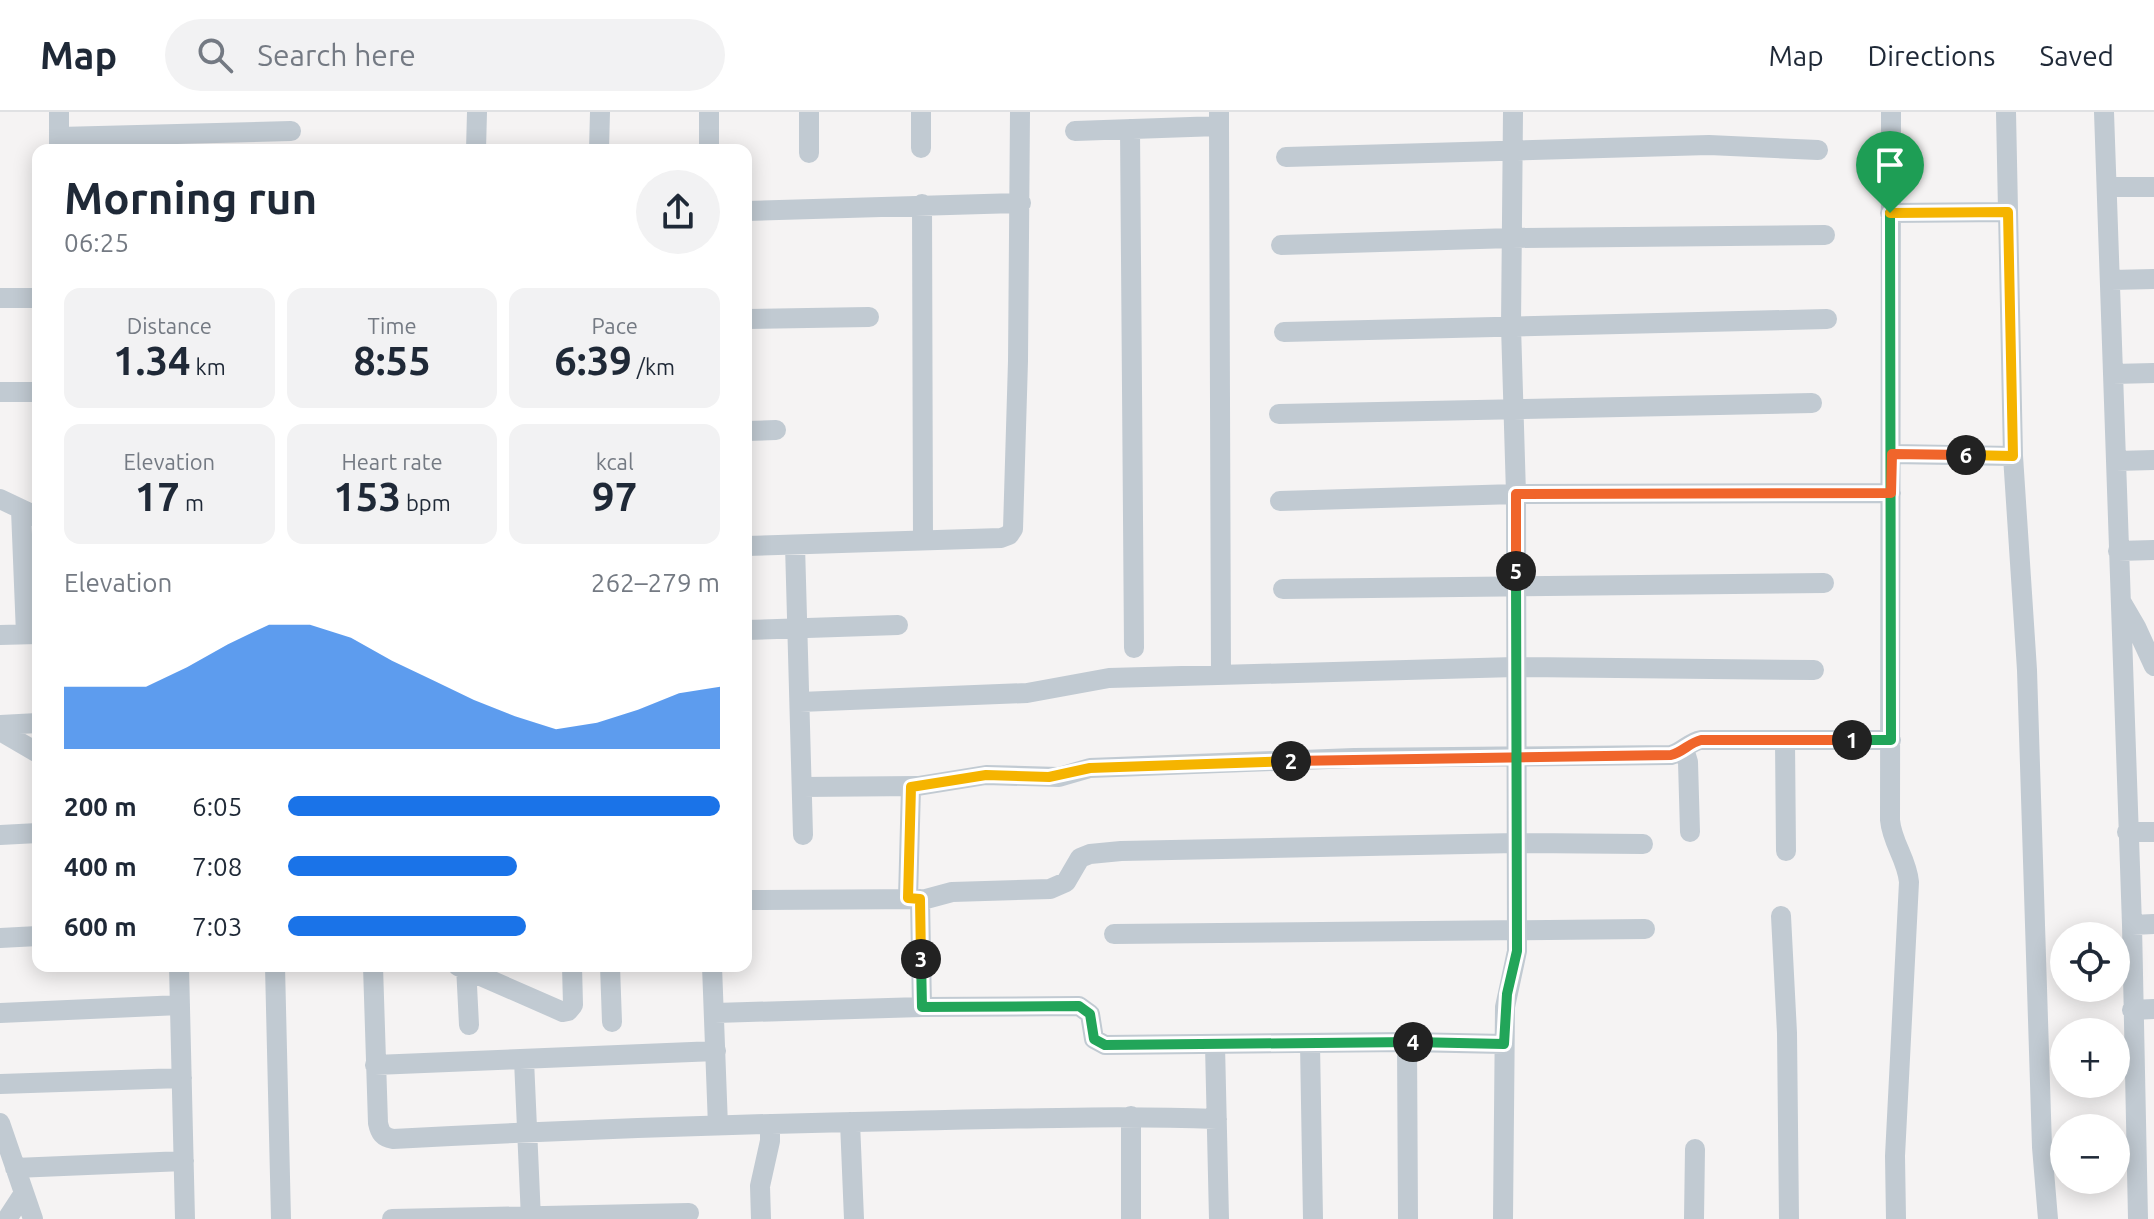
<!DOCTYPE html>
<meta charset="utf-8">
<style>
:root{--surface:#fff;--page:#f2f2f3;--text:#1f2937;--muted:#747a83;--line:#e0e1e3;--accent:#1a73e8}
body{margin:0;font-family:Ubuntu,sans-serif;background:var(--page);color:var(--text);height:100vh;display:flex;flex-direction:column;font-size:30px;white-space:nowrap}
*{box-sizing:border-box;margin:0}
p{font-size:26px;color:var(--muted)}
.icon{flex:none;width:44px;height:44px;fill:none;stroke:currentColor;stroke-width:2;stroke-linecap:round;stroke-linejoin:round}
.map{position:relative;flex:1;overflow:hidden}
.details{position:absolute;left:32px;top:32px;width:720px;height:828px;display:flex;flex-direction:column;background:var(--surface);border-radius:16px;box-shadow:0 4px 20px #0003}
.details>*{flex:none}
.controls{position:absolute;left:2050px;top:810px;display:grid;gap:16px}
.controls a{display:grid;place-items:center;width:80px;height:80px;border-radius:50%;background:var(--surface);box-shadow:0 4px 20px #0003;font-size:40px}
.pin{position:absolute;display:grid;place-items:center;width:68px;height:68px;color:#fff;margin:-82px -34px;border-radius:50% 50% 50% 0;rotate:-45deg;box-shadow:0 0 8px #0007}
.pin .icon{rotate:45deg}
.km{position:absolute;width:40px;height:40px;margin:-20px;border-radius:50%;background:#222;color:#fff;font-size:22px;line-height:40px;text-align:center}
.round{display:grid;place-items:center;flex:none;width:84px;height:84px;border-radius:42px;background:var(--page)}
.summary{display:flex;align-items:center;justify-content:space-between;height:136px;padding:0 32px}
h1{font-size:44px;font-weight:700;line-height:60px}
.stats{display:grid;grid-template-columns:repeat(3,1fr);gap:12px;height:136px;padding:8px 32px}
.stats div{display:grid;align-content:center;border-radius:16px;background:var(--page);text-align:center}
.stats b{font-size:40px;font-weight:700}
.stats small{font-size:22px;font-weight:400}
.stats p{font-size:22px}
.chart{height:224px;padding:16px 32px}
.chart p{display:flex;justify-content:space-between}
.chart svg{width:100%;height:144px;margin-top:8px;fill:var(--accent);opacity:.7}
ul{padding:0 32px;list-style:none;font-size:26px}
li{display:grid;grid-template-columns:128px 96px 1fr;align-items:center;height:60px}
li i{height:20px;border-radius:10px;background:var(--accent)}
header{display:flex;align-items:center;gap:48px;box-sizing:border-box;height:112px;padding:0 40px;background:var(--surface);border-bottom:2px solid var(--line)}
header strong{font-size:38px}
nav{display:flex;gap:44px;margin-inline-start:auto;font-size:28px}
.search{width:560px;height:72px;background:var(--page);display:flex;align-items:center;gap:20px;box-sizing:border-box;padding:0 28px;border-radius:44px;color:var(--muted);font-size:30px}
.map>svg:first-child{display:block}
</style>
<header>
<strong>Map</strong>
<div class="search"><svg class="icon" aria-label="search" viewBox="0 0 24 24"><circle cx="10" cy="10" r="6"/><path d="M15 15l6 6"/></svg>Search here</div>
<nav><a>Map</a><a>Directions</a><a>Saved</a></nav>
</header>
<div class="map">
<svg width="2154" height="1107" viewBox="0 0 2154 1107">
<rect width="100%" height="100%" fill="#f5f3f3"/>
<g fill="none" stroke-linecap="round" stroke-linejoin="round">
<!-- street -->
<path stroke="#c1cad2" stroke-width="20" d="M59 0V36
M809 0V41
M1891 0 1890 708C1892 731 1907 747 1909 770L1895 1044 1896 1107
M2006 0 2013 344 2027 558 2042 1035 2048 1107
M2104 0 2132 813 2138 1107
M1219 14 1221 563
M1130 17 1134 536
M1075 19 1219 14V0
M59 25 291 19
M921 36V0
M476 38 477 0
M599 38 600 0
M709 38V0
M1286 45 1709 33 1818 38
M2107 75H2154
M922 92 923 429
M746 99 1021 91
M1890 101 2008 100
M1281 133 1512 126 1825 123
M2111 168 2154 167
M0 186H38
M746 207 869 205
M1284 220 1827 207
M2113 262 2154 261
M0 280H38
M1279 302 1812 291
M746 319 776 318
M1892 342 2013 344
M2116 349 2154 348
M0 387 38 405
M1280 389 1516 382 1891 381
M21 398 26 522
M795 433 803 723
M746 434 1001 426 1009 423 1013 417 1018 249 1020 0
M2118 439 2154 438
M1283 477 1824 471
M2122 491 2136 515 2154 554
M746 518 898 513
M0 523 38 522
M800 590 1027 581 1109 566 1515 555 1814 558
M0 613 38 611
M0 619 38 641
M1785 629 1786 739
M1684 637 1688 650 1690 720
M802 675 918 674 986 663 1059 665 1090 656 1354 646 1671 643C1683 640 1689 630 1701 628H1891
M2127 720H2154
M0 723 38 721
M908 786 911 675
M920 787 922 895
M746 788 926 787 952 780 1050 777 1066 770 1080 746 1090 742 1121 739 1516 731 1643 732
M1781 804 1787 921 1789 1107
M2132 813 2154 812
M1114 822 1645 817
M0 826 38 824
M179 854 185 1107
M275 854 281 1107
M373 854 378 1011C380 1021 383 1025 393 1027 562 1018 732 1012 901 1009 1007 1007 1111 1003 1217 1007
M458 854 563 900 568 899 573 893 572 854H574
M466 854 469 913
M610 854 612 910
M712 854 718 1014
M2132 898 2154 897
M0 901 180 893
M715 901 922 895 1079 894 1090 902 1094 927 1105 933 1407 930 1504 932
M1407 930 1408 1107
M1310 932 1313 1107
M1215 933 1219 1107
M524 948 531 1107
M375 953 716 939
M0 972 182 966
M1131 1004V1107
M850 1010 854 1107
M0 1011 33 1107
M15 1056 184 1049
M7 1107 24 1081
M392 1107 689 1101
M761 1107 760 1074 770 1029V1012
M1503 1107 1505 895 1517 839 1516 382 1511 214 1513 0
M1694 1107 1695 1037"/>
</g>
<g fill="none" stroke-linecap="round" stroke-linejoin="round">
<!-- split-1 casing -->
<g stroke="#fff" stroke-width="16">
<path id="split-1" d="M1852 628H1891L1890 101"/>
</g>
<!-- split-2 casing -->
<g stroke="#fff" stroke-width="16">
<path id="split-2" d="M1291 649 1671 643C1683 640 1689 631 1701 628H1852"/>
</g>
<!-- split-3 casing -->
<g stroke="#fff" stroke-width="16">
<path id="split-3" d="M921 847 920 787 908 786 911 675 986 663 1049 665 1090 656 1291 649"/>
</g>
<!-- split-4 casing -->
<g stroke="#fff" stroke-width="16">
<path id="split-4" d="M921 847 922 895 1079 894 1090 902 1094 927 1105 933 1413 930"/>
</g>
<!-- split-5 casing -->
<g stroke="#fff" stroke-width="16">
<path id="split-5" d="M1413 930 1504 932 1507 882 1517 839 1516 459"/>
</g>
<!-- split-6 casing -->
<g stroke="#fff" stroke-width="16">
<path id="split-6" d="M1516 459V382L1891 381 1892 342 1966 343"/>
</g>
<!-- split-7 casing -->
<g stroke="#fff" stroke-width="16">
<path id="split-7" d="M1890 101 2008 100 2013 344 1966 343"/>
</g>
<!-- split-1 -->
<use href="#split-1" stroke="#22a559" stroke-width="10"/>
<!-- split-2 -->
<use href="#split-2" stroke="#f0652b" stroke-width="10"/>
<!-- split-3 -->
<use href="#split-3" stroke="#f5b400" stroke-width="10"/>
<!-- split-4 -->
<use href="#split-4" stroke="#22a559" stroke-width="10"/>
<!-- split-5 -->
<use href="#split-5" stroke="#22a559" stroke-width="10"/>
<!-- split-6 -->
<use href="#split-6" stroke="#f0652b" stroke-width="10"/>
<!-- split-7 -->
<use href="#split-7" stroke="#f5b400" stroke-width="10"/>
</g>
</svg>
<div class="controls">
<a><svg class="icon" aria-label="locate" viewBox="0 0 24 24"><circle cx="12" cy="12" r="6"/><path d="M12 2v4M12 18v4M2 12h4M18 12h4"/></svg></a>
<a>+</a>
<a>−</a>
</div>
<div class="pin" style="left:1890px;top:101px;background:#1e9e55"><svg class="icon" aria-label="arrive" viewBox="0 0 24 24"><path d="M6 21V4h12l-3 4 3 4H6"/></svg></div>
<b class="km" style="left:1852px;top:628px">1</b>
<b class="km" style="left:1291px;top:649px">2</b>
<b class="km" style="left:921px;top:847px">3</b>
<b class="km" style="left:1413px;top:930px">4</b>
<b class="km" style="left:1516px;top:459px">5</b>
<b class="km" style="left:1966px;top:343px">6</b>
<section class="details">
<div class="summary"><div><h1>Morning run</h1><p>06:25</p></div><a class="round"><svg class="icon" aria-label="share" viewBox="0 0 24 24"><path d="M12 15V3M7 8l5-5 5 5M5 13v7h14v-7"/></svg></a></div>
<div class="stats">
<div><p>Distance</p><b>1.34<small> km</small></b></div>
<div><p>Time</p><b>8:55</b></div>
<div><p>Pace</p><b>6:39<small> /km</small></b></div>
</div>
<div class="stats">
<div><p>Elevation</p><b>17<small> m</small></b></div>
<div><p>Heart rate</p><b>153<small> bpm</small></b></div>
<div><p>kcal</p><b>97</b></div>
</div>
<div class="chart"><p><span>Elevation</span>262–279 m</p>
<svg viewBox="0 0 160 44" preserveAspectRatio="none"><path d="M0 44V25L10 25L20 25L30 19L40 12L50 6L60 6L70 10L80 17L90 23L100 29L110 34L120 38L130 36L140 32L150 27L160 25V44z"/></svg>
</div>
<ul>
<li><b>200 m</b>6:05<i style="width:100%"></i></li>
<li><b>400 m</b>7:08<i style="width:53%"></i></li>
<li><b>600 m</b>7:03<i style="width:55%"></i></li>
</ul>
</section>
</div>
